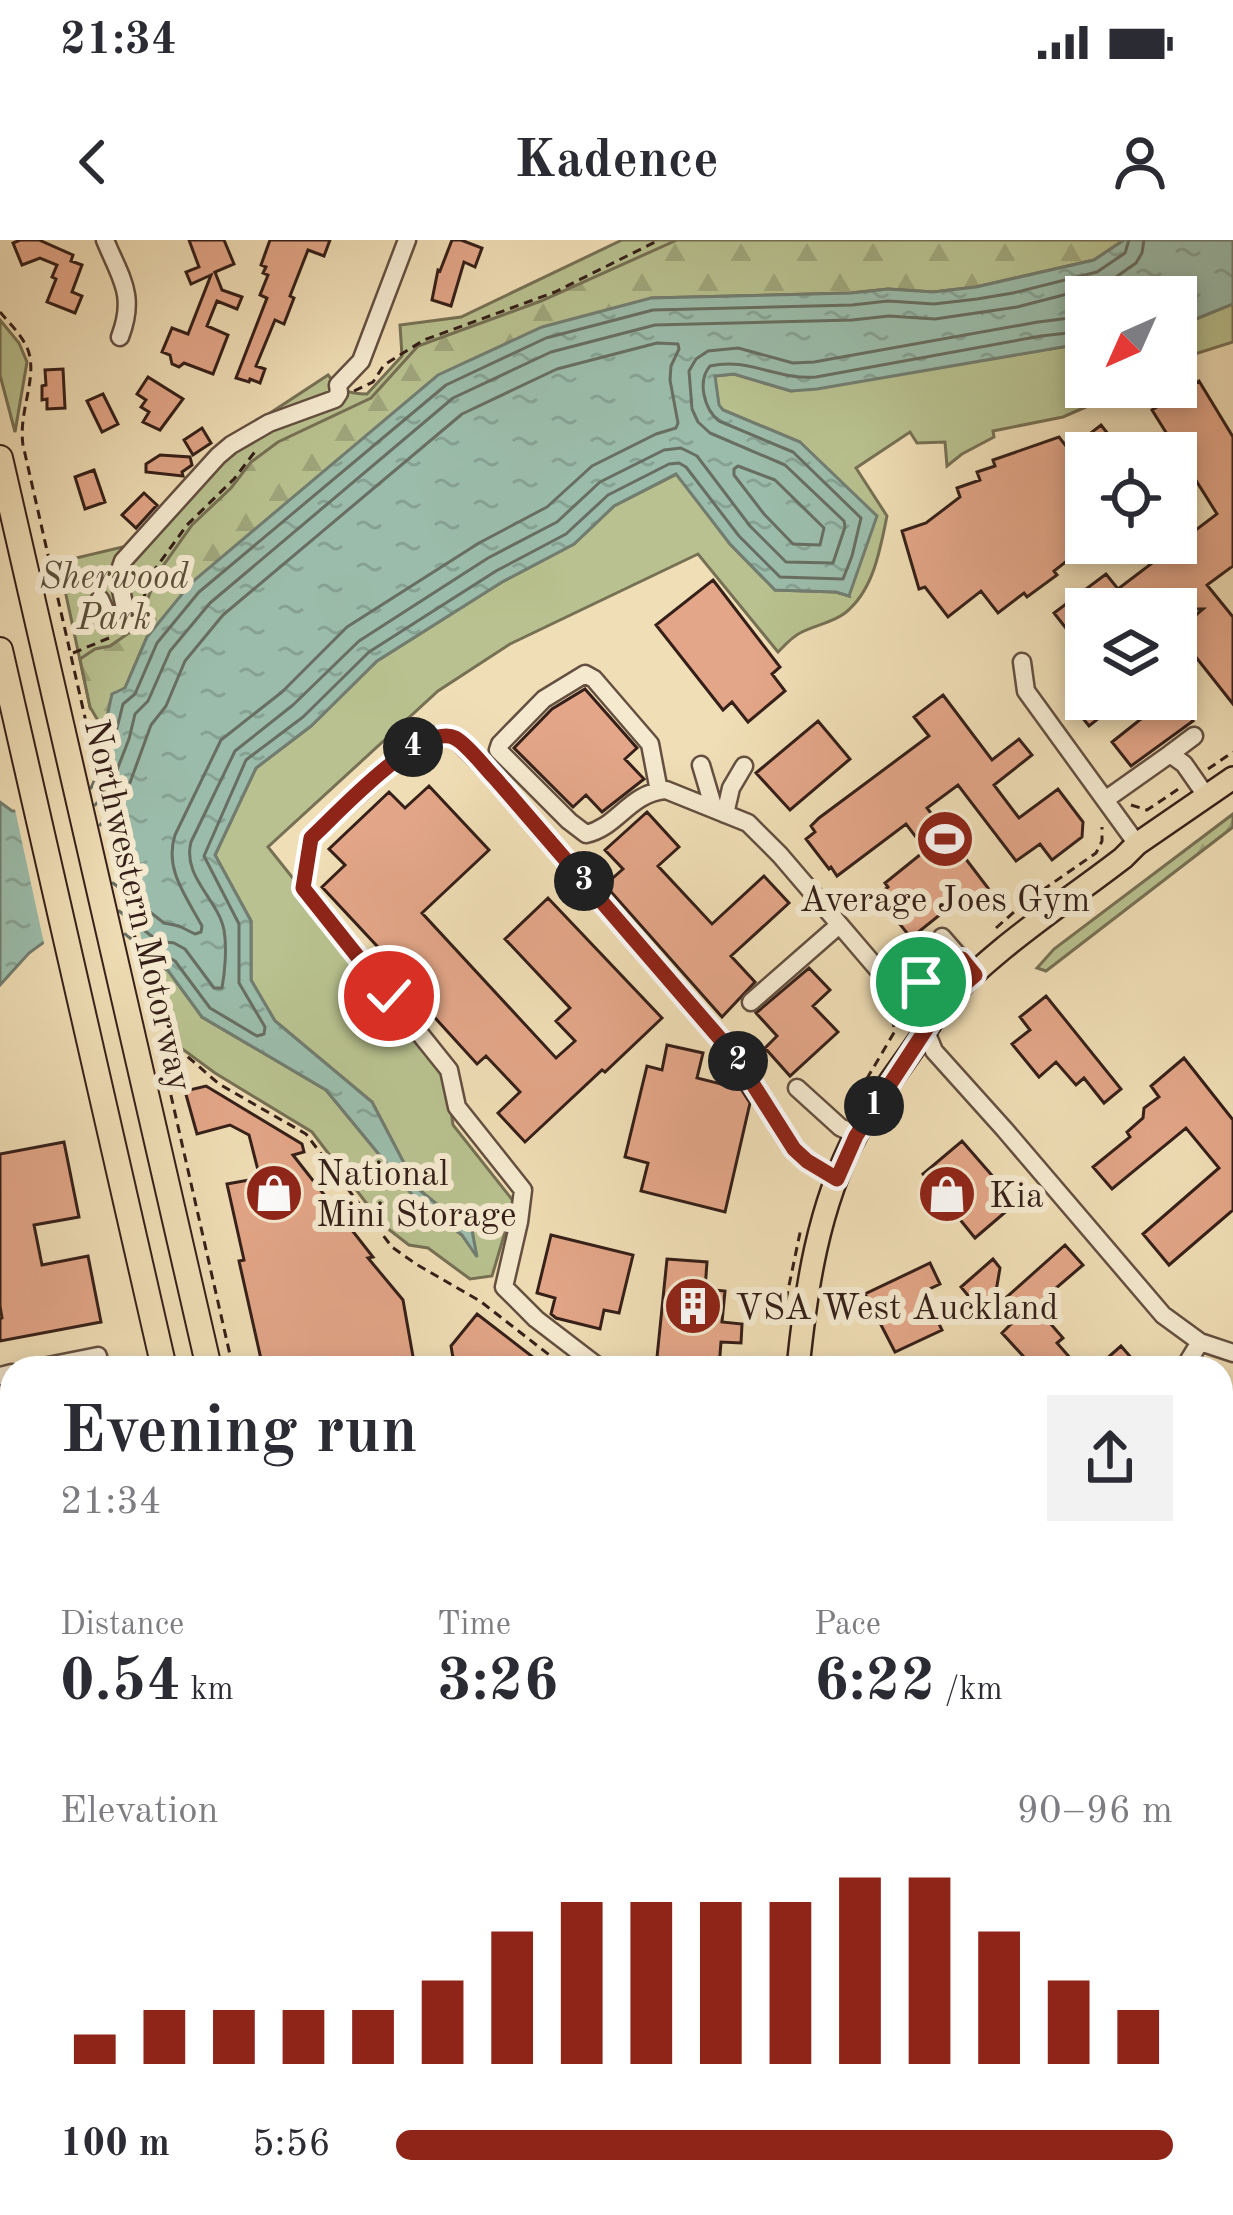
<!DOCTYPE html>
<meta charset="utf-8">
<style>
:root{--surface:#fff;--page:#f2f2f3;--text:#2b2b33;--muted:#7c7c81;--accent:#8f2418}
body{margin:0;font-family:"Old Standard TT",serif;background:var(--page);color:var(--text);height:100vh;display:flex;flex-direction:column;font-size:45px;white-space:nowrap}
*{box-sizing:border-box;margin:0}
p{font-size:39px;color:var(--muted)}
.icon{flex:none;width:66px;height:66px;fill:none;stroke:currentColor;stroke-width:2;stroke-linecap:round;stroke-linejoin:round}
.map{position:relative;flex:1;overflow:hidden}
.side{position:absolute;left:0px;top:1116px;width:1233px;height:861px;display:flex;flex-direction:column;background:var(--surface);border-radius:36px 36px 0 0;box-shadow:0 6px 18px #0003}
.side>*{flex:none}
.needle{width:78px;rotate:225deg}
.controls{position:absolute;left:1065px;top:36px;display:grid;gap:24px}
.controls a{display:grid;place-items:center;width:132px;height:132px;border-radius:0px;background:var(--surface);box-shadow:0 6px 18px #0003;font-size:60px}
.pin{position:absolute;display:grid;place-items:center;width:102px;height:102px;color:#fff;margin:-51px;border:6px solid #fff;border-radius:50%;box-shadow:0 3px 12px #0007}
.km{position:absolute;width:60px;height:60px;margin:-30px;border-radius:50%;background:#222;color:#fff;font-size:33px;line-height:60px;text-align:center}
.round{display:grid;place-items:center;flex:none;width:126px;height:126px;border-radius:0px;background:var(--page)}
.headline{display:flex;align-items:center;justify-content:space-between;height:204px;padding:0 60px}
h1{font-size:66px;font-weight:700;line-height:90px}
.figures{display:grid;grid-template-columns:repeat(3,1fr);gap:18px;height:204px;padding:12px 60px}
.figures div{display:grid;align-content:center}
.figures b{font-size:60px;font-weight:700}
.figures small{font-size:33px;font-weight:400}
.figures p{font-size:33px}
.chart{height:336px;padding:24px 60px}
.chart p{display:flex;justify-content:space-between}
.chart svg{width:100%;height:216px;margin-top:12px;stroke:var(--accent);stroke-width:6}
ul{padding:0 60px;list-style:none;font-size:39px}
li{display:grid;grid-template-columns:192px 144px 1fr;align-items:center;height:90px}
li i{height:30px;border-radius:15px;background:var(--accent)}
.status{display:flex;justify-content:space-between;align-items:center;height:84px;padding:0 60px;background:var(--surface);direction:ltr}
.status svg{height:33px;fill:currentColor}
header{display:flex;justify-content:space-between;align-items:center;height:156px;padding:0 60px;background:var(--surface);font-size:54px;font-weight:700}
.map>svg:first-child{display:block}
</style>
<div class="status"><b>21:34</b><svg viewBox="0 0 49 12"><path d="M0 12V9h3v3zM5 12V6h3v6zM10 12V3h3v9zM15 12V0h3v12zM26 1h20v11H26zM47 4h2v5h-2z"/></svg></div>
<header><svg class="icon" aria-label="back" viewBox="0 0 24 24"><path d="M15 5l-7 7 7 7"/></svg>Kadence<svg class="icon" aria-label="person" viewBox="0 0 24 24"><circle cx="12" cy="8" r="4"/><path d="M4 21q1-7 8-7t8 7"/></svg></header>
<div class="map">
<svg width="1233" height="1975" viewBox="0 0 1233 1975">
<defs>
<pattern id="forest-firs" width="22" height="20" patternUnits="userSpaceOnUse" patternTransform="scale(3)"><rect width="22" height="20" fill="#b8c18f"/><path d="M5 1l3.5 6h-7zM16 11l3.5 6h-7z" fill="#9fa57b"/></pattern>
<pattern id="water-ripples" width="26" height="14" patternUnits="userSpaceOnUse" patternTransform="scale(3)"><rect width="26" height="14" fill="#9bbcaa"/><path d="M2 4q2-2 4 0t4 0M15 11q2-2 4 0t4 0" fill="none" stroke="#86a192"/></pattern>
</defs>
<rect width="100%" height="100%" fill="#f0deb6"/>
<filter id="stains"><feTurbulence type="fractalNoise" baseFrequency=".00167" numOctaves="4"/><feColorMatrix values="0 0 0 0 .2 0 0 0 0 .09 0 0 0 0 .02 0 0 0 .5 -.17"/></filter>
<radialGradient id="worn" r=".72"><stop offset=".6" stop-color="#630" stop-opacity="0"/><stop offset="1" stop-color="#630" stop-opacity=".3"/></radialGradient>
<!-- green -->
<path fill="#b8c18f" stroke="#767054" stroke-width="3" d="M622 0H1020L651 58 142 395 90 467 59 322 127 306 223 204 328 135C340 150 348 154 367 154L402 116 400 85 461 77Z
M1233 64V102L1176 120V87Z
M0 80 19 103 27 122 15 192 0 135Z
M1086 103V147H1101L1109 157 1063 177 993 191 994 197 962 214 947 226 945 202 917 203 910 192 856 228 887 276C880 309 874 350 845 373 832 383 815 385 800 393 792 397 785 405 778 412L698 314 510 404 438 451 268 607 445 829 453 885 514 962 492 1036 470 1039 428 1008 409 1005 383 985 312 892 215 833 166 797 152 731 167 729 202 777 326 850 415 958 462 995 476 1014 471 985 445 971 417 948 372 862 275 781 251 740V681L215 615 256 528 311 486 377 421 502 342 574 304 614 266 677 234 730 304 775 350 836 352 849 356 800 202 723 170 719 166 714 136 734 134 791 151Z
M1221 1932 1233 1947V1975H1192L1175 1965H1221Z
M463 1965H522L525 1975H466Z
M543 1965H717L711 1975H546Z"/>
<!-- forest -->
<path fill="url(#forest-firs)" stroke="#767054" stroke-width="3" d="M677 0H1124L1094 20 976 47 933 52 888 49 851 53 651 58 147 397 125 448 112 455 104 491 90 467 80 419 95 409 110 406 136 388 158 333 192 285 231 248 251 222 278 202 371 158 418 106 541 61Z
M1233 574V587L1046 731 1037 728 1054 709Z"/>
<!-- water -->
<path fill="url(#water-ripples)" stroke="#727d70" stroke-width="3" d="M1124 0H1233V64L1176 87V57H1086V103L817 149 791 151 734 134 715 136 719 165 723 170 800 202 877 276 849 356 836 352 775 350 730 304 676 234 614 266 574 304 502 342 377 421 311 486 256 528 215 615 251 681V740L275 781 372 862 417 948 445 971 471 985 477 1017 462 995 415 958 326 850 202 777 167 729 152 731 81 675 29 713 0 745V562L12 571H48L85 538 104 491 112 454 125 448 147 397 191 343 438 135 542 87 651 58 851 53 888 49 933 52 976 47 1094 20Z"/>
<!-- pier -->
<path fill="#f0deb6" d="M96 495 150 737 80 682 45 708 14 565H46L80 534Z"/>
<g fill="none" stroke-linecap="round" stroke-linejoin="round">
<!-- shore -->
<path stroke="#686e61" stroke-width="3" d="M738 226 775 240 824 288 820 305 793 304 764 274 734 235V229Z
M91 548 115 496 123 464 135 454 157 403 199 352 446 145 546 98 653 70 852 65 888 61 934 64 977 59 1013 53 1097 32 1125 13 1129 0
M95 565 110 548 129 499 135 474 148 461 170 411 210 363 453 158 551 112 655 85 852 80 889 76 935 79 1017 67 1106 44 1136 23 1142 13 1144 0
M100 585 124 559 151 485 166 466 185 421 223 375 462 174 557 129 657 103 678 104 679 109 671 126 670 140 678 183 676 188 656 194 592 226 547 267 479 303 347 387 282 452 221 500 175 595C164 629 186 656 202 686L201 692 195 694 179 686 164 683 113 643
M119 671 158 701 174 703 185 709 214 748H222C225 732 227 707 224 690 218 659 182 637 191 602L235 511 293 465 359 401 488 318 557 282 600 242 664 210 681 208 697 216 750 286 786 322 833 323 845 287 844 281 785 225 710 193 698 182 692 169 689 131 696 119 708 111 738 108 793 123 814 122 1038 82 1086 76
M125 694 155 718 168 717 175 721 210 768 257 796 264 794 265 787 239 743V684L204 616 246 520 303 477 369 412 496 331 566 294 608 255 669 224 679 223 686 227 739 296 780 337 843 339 852 316 861 278 793 212 719 181C704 169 697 141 710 126 748 117 775 140 816 137L1041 96 1086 91"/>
</g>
<!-- building -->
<path fill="#e3a688" stroke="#351f18" stroke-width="3" d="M20 0H39L73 15 71 21 82 25 72 52 82 56 75 73 47 62 56 39 52 37 57 25 40 18 22 25 13 3Z
M189 0H224L234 24 215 32 222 50 242 57 237 69 217 61 207 86 228 95 213 134 184 123 179 127 172 124 170 115 162 112 172 88 188 94 211 35 191 44 186 32 199 27Z
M270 0H330L324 16 308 10 290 56 294 58 284 84 275 80 256 126 265 129 260 143 250 139 249 142 236 138 267 58 260 55 268 35 263 33 266 27 261 25Z
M452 0H461L482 8 475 27 464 22 451 66 432 60 438 30 440 31Z
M63 129 65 168 47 169V159L42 160V146L46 145 45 130Z
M148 137 183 159 160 190 143 182 149 172 141 167 146 160 137 154Z
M1199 141 1233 197V326L1207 345 1233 377V464L1176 392 1203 369H1086V385L1072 396 1054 373 1106 334 1118 349 1217 274 1152 170Z
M103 154 118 184 102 192 87 161Z
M1101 185 1123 213H1086V306L1054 331 1057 335 1027 357 1024 353 998 373 981 351 948 377 925 347 919 349 902 291 926 283 960 257 957 248 980 240 977 232 995 226 993 220 1059 197 1069 210Z
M202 188 211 203 193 215 184 200Z
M160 215 190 217 192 225 182 232 183 236 146 232V224Z
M94 230 105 262 85 269 75 237Z
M144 253 157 265 136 288 122 275Z
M713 340 780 427 772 434 785 451 748 482 732 462 723 470 656 385Z
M585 449 637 508 625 519 644 539 602 572 586 555 573 567 514 508 552 469Z
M943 455 992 520 1019 499 1032 515 994 545 1019 578 1058 549 1083 582 1082 597 1052 620 1040 604 1016 621 958 545 927 568 988 648 968 664 962 657 911 698 877 656 888 647 885 643 926 610 906 584 837 636 831 627 829 629 806 599 815 592 811 586 819 578 929 496 914 477Z
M1082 459H1123L1089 486 1073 466Z
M1166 459H1176L1193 481 1131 526 1112 502Z
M818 481 850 519 790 570 756 533Z
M429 546 489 610 422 673 556 818 575 801 556 781 570 768 505 699 548 658 662 778 605 832 602 830 525 902 498 873 520 852 486 816 477 824 386 724 390 720 322 647 345 625 329 609 389 552 405 568Z
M647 572 679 607 658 626 712 684 764 636 789 663 731 716 755 742 722 777 605 645 623 629 605 610Z
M809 728 830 750 813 766 838 792 790 836 765 808 777 796 756 773Z
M1046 756 1121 849 1104 863 1084 838 1076 845 1056 822 1039 837 1012 804 1030 790 1020 777Z
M667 805 703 813 697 838 741 849 750 863 725 972 641 951 648 923 625 917 647 826 662 830Z
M1184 818 1233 880V970L1169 1025 1143 994 1219 928 1186 888 1112 949 1093 927 1130 897 1127 892 1143 878 1144 868 1159 857 1151 846Z
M206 846 302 904 304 912 293 915 373 1017 368 1018 403 1060 415 1128H263L239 1021 244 1020 227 944 260 938 249 895 230 885 197 894 185 851Z
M962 901 1016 963 975 998 923 934Z
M64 902 79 977 34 985 42 1025 88 1016 101 1082 0 1101V1079L2 1078 0 1066V914Z
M551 995 633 1015 619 1073 604 1070 600 1089 556 1078 551 1074 555 1058 537 1053Z
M1065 1005 1083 1025 1035 1066 1063 1098 1057 1103 1079 1128H1034L1002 1093 1015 1080 1000 1063Z
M667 1019 707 1022 705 1049 725 1051 722 1082 742 1084 741 1103 721 1102 719 1128 656 1127Z
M993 1019 1000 1028 993 1069 985 1076 961 1047Z
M930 1023 940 1044 923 1052 942 1090 895 1112 865 1054Z
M477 1074 547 1128H466L453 1118 451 1106Z
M1121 1106 1140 1128H1096Z
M12 1249V1369L6 1370 0 1340V1252Z
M1221 1251 1233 1263V1412L1221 1399Z
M1233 1467V1644L1221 1629V1478Z
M8 1569 12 1590V1650L0 1652V1570Z
M12 1834V1910L0 1913V1837Z"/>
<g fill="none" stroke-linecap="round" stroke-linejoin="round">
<!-- minor casing -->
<g stroke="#644f40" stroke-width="21">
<path id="minor" d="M105 0C121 39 136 55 120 97
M100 359 108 377 114 382H121L126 373 118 336 123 321 218 216 231 205 269 183 335 159 339 153 338 145 361 121 407 0
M1022 422 1026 451 1137 604
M1170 514 1194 496
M701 525 714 569
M659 551 650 504 594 439 585 434 544 459 500 504 498 510 569 581 586 594C618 587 629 553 666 550L748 583 780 615 898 753 918 772 934 811 1005 890 1163 1075 1200 1102 1233 1113
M1105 560 1170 514 1184 524 1207 557
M725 574 731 548 744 526
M942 697 975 735
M751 762 839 685
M797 848 840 887 856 895
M1189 1120 1200 1102
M38 1128 98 1116 100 1128
M600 1128 536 1079 504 1047 519 982 523 950 457 867 449 830 303 648 311 598 408 509 434 496 454 497 495 538 735 816 795 909 807 921 837 939
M0 1136 12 1133
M0 1201 12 1202
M0 1385 12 1443
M0 1557 12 1555
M0 1665 12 1663
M1221 1738 1231 1754"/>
</g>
<!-- major casing -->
<g stroke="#351f18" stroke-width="26">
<path id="major" d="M798 1128C806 1049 818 967 856 895 879 851 913 814 938 771 988 712 1062 665 1123 618L1137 604 1233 538
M1123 1965 1127 1975"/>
</g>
<!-- highway casing -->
<g stroke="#351f18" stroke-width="28">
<path id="highway" d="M0 218 209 1128
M0 410 164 1128
M354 1965 356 1975
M400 1965 403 1975
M449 1965 451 1975"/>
</g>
<!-- path -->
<path stroke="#351f18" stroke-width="3" stroke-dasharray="9 6" stroke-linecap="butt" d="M0 72C10 84 22 95 28 110 38 138 18 172 23 205L233 1128
M354 151 373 142 384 125 424 100 555 52 659 0
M142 362 155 329 187 285 234 239 257 209
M73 413 109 398
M1208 529 1233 512
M1131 565 1147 570 1180 548
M996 688 1024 663 1096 613 1102 601V587
M910 741 930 743 941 739
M161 805 180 810 219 844 306 894 392 1007 416 1024 480 1061 566 1128
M859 852 895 791 890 771
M786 1060 801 988
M531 1965 535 1975
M1100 1965 1104 1975"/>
<!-- minor -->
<use href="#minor" stroke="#f5ead0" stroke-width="16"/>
<!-- major -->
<use href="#major" stroke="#f0deb6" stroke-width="21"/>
<!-- highway -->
<use href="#highway" stroke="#f0deb6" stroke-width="24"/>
</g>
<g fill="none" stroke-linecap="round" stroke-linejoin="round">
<!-- route casing -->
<g stroke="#fff" stroke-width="24">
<path id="route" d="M389 756 303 648 311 598C336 575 422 481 455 498 467 504 485 528 495 538L735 816 794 909 807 921 837 939 856 896 938 771 954 753 975 735 962 719 940 740 921 742"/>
</g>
<!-- route -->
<use href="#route" stroke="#8f2418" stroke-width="15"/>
</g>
<!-- icons -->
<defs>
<g id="stadium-disc" transform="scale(3)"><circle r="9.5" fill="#8f2418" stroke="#f5ead0"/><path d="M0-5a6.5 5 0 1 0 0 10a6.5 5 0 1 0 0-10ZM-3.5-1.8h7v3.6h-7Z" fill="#fff"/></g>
<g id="shop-disc" transform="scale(3)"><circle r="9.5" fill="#8f2418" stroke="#f5ead0"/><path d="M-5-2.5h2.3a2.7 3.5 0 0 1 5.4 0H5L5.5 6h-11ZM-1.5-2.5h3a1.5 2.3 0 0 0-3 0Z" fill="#fff"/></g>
<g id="building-disc" transform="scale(3)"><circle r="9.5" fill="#8f2418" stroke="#f5ead0"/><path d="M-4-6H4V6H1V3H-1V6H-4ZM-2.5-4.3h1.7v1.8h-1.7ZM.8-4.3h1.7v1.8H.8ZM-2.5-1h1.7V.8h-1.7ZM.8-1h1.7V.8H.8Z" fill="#fff"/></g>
</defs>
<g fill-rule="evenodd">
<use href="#stadium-disc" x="945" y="599"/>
<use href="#shop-disc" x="274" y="953"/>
<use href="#shop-disc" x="947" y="954"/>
<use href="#building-disc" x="693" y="1066"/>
</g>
<g text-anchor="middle" stroke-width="12" stroke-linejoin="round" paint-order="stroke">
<!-- park labels -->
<g font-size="36" font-style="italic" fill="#5c503c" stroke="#f5ead0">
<text x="114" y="348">Sherwood<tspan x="114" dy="41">Park</tspan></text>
</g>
<!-- poi labels -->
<g font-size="36" fill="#351f18" stroke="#f5ead0" text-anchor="start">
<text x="945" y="671" text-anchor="middle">Average Joes Gym</text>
<text x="316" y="945">National<tspan x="316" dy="41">Mini Storage</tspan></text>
<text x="989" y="967">Kia</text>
<text x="735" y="1079">VSA West Auckland</text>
</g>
<!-- street labels -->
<g font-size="36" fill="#351f18" stroke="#f5ead0">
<text transform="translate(140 665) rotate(77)" y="13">Northwestern Motorway</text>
</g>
</g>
<rect width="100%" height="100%" filter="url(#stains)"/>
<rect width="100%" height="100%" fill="url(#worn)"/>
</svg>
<div class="controls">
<a><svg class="needle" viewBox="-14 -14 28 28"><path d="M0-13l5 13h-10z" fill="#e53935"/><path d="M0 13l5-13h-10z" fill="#7c7c81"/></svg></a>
<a><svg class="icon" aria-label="locate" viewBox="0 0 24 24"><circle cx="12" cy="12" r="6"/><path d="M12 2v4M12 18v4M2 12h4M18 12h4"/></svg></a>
<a><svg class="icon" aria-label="layers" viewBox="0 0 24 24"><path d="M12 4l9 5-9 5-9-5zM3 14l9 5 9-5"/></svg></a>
</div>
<div class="pin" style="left:921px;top:742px;background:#1e9e55"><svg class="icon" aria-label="arrive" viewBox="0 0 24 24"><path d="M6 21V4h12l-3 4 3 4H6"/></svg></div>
<div class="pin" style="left:389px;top:756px;background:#d93025"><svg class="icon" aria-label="check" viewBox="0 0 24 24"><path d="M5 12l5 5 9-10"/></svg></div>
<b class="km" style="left:874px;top:866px">1</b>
<b class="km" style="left:738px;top:821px">2</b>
<b class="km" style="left:584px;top:641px">3</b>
<b class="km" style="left:413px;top:507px">4</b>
<section class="side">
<div class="headline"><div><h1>Evening run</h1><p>21:34</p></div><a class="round"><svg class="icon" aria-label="share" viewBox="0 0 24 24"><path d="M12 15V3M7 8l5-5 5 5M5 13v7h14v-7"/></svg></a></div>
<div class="figures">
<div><p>Distance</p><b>0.54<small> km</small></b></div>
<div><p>Time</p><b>3:26</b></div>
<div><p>Pace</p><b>6:22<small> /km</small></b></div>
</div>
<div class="chart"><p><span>Elevation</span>90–96 m</p>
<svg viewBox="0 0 160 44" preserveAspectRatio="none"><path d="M5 44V38M15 44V33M25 44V33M35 44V33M45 44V33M55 44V27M65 44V17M75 44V11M85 44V11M95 44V11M105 44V11M115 44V6M125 44V6M135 44V17M145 44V27M155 44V33"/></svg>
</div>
<ul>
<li><b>100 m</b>5:56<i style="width:100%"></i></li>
</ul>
</section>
</div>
